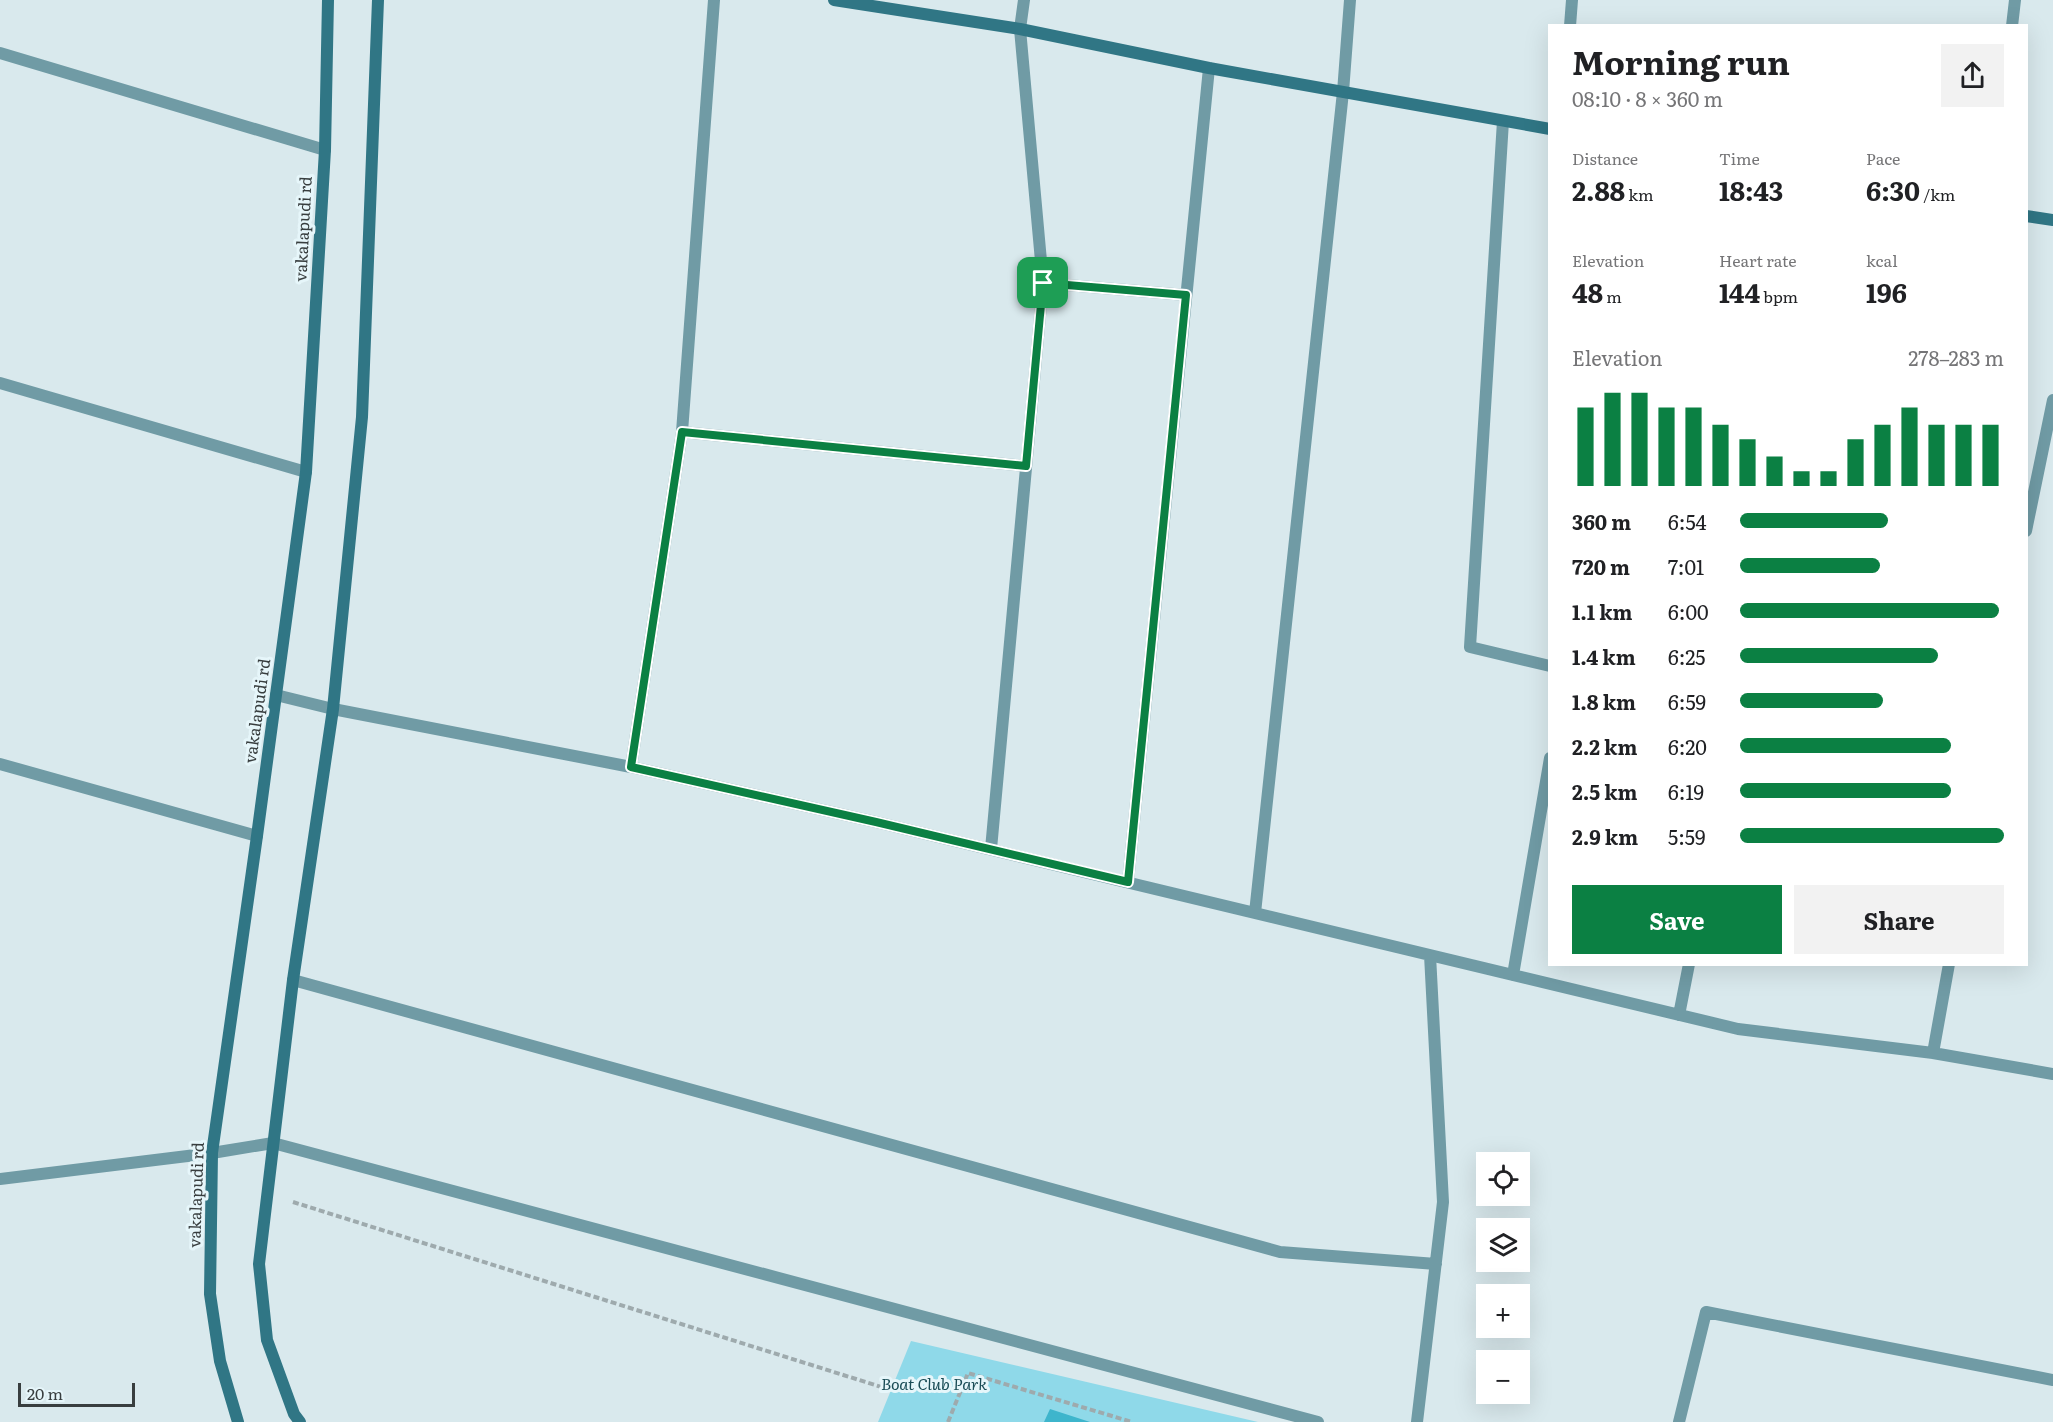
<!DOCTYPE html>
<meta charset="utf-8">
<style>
:root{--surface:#fff;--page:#f2f2f2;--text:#202124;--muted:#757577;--accent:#0b8043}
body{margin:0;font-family:Literata,serif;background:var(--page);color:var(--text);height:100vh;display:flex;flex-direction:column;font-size:22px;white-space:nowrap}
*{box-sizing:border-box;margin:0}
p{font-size:20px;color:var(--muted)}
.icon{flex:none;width:33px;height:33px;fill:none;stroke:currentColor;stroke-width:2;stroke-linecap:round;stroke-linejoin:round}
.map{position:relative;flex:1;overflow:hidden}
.panel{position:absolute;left:1548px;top:24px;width:480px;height:942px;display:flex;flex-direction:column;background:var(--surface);border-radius:0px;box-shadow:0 6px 24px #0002}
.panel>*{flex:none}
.tools{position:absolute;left:1476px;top:1152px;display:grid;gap:12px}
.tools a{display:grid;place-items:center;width:54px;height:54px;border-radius:0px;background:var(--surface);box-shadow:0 6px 24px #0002;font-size:30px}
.scale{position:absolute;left:18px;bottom:15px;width:117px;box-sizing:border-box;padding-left:6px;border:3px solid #383e3f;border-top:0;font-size:16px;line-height:21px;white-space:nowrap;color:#383e3f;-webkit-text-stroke:4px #e6f6fa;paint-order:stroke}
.pin{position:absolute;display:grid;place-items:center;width:51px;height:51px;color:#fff;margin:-26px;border-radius:12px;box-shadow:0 3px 9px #0006}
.round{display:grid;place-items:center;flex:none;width:63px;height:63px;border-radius:0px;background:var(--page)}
.headline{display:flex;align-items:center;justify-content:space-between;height:102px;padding:0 24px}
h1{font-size:33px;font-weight:700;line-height:45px}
.figures{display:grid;grid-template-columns:repeat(3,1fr);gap:9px;height:102px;padding:6px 24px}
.figures div{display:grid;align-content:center}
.figures b{font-size:26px;font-weight:700}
.figures small{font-size:16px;font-weight:400}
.figures p{font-size:16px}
.chart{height:168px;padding:12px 24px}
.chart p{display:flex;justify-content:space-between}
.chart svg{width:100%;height:108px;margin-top:6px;stroke:var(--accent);stroke-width:6}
.cta{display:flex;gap:12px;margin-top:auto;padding:12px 24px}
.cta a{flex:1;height:69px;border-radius:0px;background:var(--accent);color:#fff;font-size:24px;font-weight:700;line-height:69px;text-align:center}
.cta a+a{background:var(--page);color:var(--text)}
ul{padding:0 24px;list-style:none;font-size:20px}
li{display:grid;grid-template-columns:96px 72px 1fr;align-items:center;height:45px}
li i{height:15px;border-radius:8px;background:var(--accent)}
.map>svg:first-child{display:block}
</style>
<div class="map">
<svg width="2053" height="1422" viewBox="0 0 2053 1422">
<rect width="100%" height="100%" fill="#d9e9ed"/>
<!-- green -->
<path fill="#8fd9e9" d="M911 1341 1258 1422H878Z"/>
<!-- water -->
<path fill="#3eb5cc" d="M1050 1409 1090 1422H1044Z"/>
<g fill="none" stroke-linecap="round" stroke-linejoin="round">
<!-- path -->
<path stroke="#9eaaad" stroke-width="4" stroke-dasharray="6 3" stroke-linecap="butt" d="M293 1202 891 1390
M948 1422 968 1373 1132 1422"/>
<!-- street -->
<path stroke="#709ba5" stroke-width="12" d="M1570 26 1572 0
M2012 26 2015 0
M0 53 325 150
M1503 121 1470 647 1550 666
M1043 283 1186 295
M0 383 306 472
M682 432 1026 466
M2026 531 2053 400
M276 695 333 709 631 767 876 822 1738 1029 1933 1053 2053 1074
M0 764 257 836
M631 767 682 432 714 0
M991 849 1043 283 1020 29 1024 0
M1128 882 1209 68
M1255 913 1343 92 1350 0
M1513 975 1550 758
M293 980 1280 1252 1436 1264
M1679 1015 1689 964
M1933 1053 1949 964
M0 1179 212 1153 273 1143 1318 1422
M1417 1422 1443 1202 1430 955
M1679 1422 1706 1312 2053 1380"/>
<!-- secondary -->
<path stroke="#307685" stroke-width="12" d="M834 0 1020 29 1209 68 1550 129
M2026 216 2053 220
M238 1422 220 1361 210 1294 212 1153 257 836 306 472 325 150 328 0
M300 1422 294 1414 267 1340 259 1264 293 980 333 709 362 417 378 0"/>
</g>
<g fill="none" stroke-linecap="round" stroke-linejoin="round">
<!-- route casing -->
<g stroke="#fff" stroke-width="12">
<path id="route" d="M1043 283 1186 295 1128 882 876 822 631 767 682 432 1026 466Z"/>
</g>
<!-- route -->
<use href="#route" stroke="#0b8043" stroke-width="8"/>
</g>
<g text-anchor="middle" stroke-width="6" stroke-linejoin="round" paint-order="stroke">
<!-- street labels -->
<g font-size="16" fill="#383e3f" stroke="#e6f6fa">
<text transform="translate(303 229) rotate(-87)" y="6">vakalapudi rd</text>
<text transform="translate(257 711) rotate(-82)" y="6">vakalapudi rd</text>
<text transform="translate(196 1195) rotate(-88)" y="6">vakalapudi rd</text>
</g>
<!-- park labels -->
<g font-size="16" font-style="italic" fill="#1a4c56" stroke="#e6f6fa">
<text x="934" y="1390">Boat Club Park</text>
</g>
</g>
</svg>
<div class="tools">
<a><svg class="icon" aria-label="locate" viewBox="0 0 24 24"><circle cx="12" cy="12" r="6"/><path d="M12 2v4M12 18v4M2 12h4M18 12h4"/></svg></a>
<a><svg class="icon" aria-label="layers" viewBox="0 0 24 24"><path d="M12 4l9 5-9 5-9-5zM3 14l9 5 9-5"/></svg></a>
<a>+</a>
<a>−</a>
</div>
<div class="scale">20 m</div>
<div class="pin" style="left:1043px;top:283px;background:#1e9e55"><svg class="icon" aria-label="arrive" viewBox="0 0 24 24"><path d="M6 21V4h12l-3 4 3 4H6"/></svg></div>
<section class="panel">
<div class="headline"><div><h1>Morning run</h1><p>08:10 · 8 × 360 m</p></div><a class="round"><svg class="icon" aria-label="share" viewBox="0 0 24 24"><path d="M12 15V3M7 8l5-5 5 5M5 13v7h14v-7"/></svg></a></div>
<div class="figures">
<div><p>Distance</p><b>2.88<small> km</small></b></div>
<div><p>Time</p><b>18:43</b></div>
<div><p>Pace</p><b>6:30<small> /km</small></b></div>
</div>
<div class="figures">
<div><p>Elevation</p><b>48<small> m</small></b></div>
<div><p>Heart rate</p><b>144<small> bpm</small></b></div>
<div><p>kcal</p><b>196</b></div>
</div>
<div class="chart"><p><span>Elevation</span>278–283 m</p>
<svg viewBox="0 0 160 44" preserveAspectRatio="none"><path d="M5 44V12M15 44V6M25 44V6M35 44V12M45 44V12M55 44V19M65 44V25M75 44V32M85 44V38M95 44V38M105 44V25M115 44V19M125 44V12M135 44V19M145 44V19M155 44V19"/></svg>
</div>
<ul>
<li><b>360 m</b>6:54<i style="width:56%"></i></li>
<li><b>720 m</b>7:01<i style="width:53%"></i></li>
<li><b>1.1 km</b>6:00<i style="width:98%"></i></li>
<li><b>1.4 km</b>6:25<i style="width:75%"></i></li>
<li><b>1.8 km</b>6:59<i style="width:54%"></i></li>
<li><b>2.2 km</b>6:20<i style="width:80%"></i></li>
<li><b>2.5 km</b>6:19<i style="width:80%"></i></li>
<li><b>2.9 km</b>5:59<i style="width:100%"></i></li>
</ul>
<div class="cta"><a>Save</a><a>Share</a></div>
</section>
</div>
